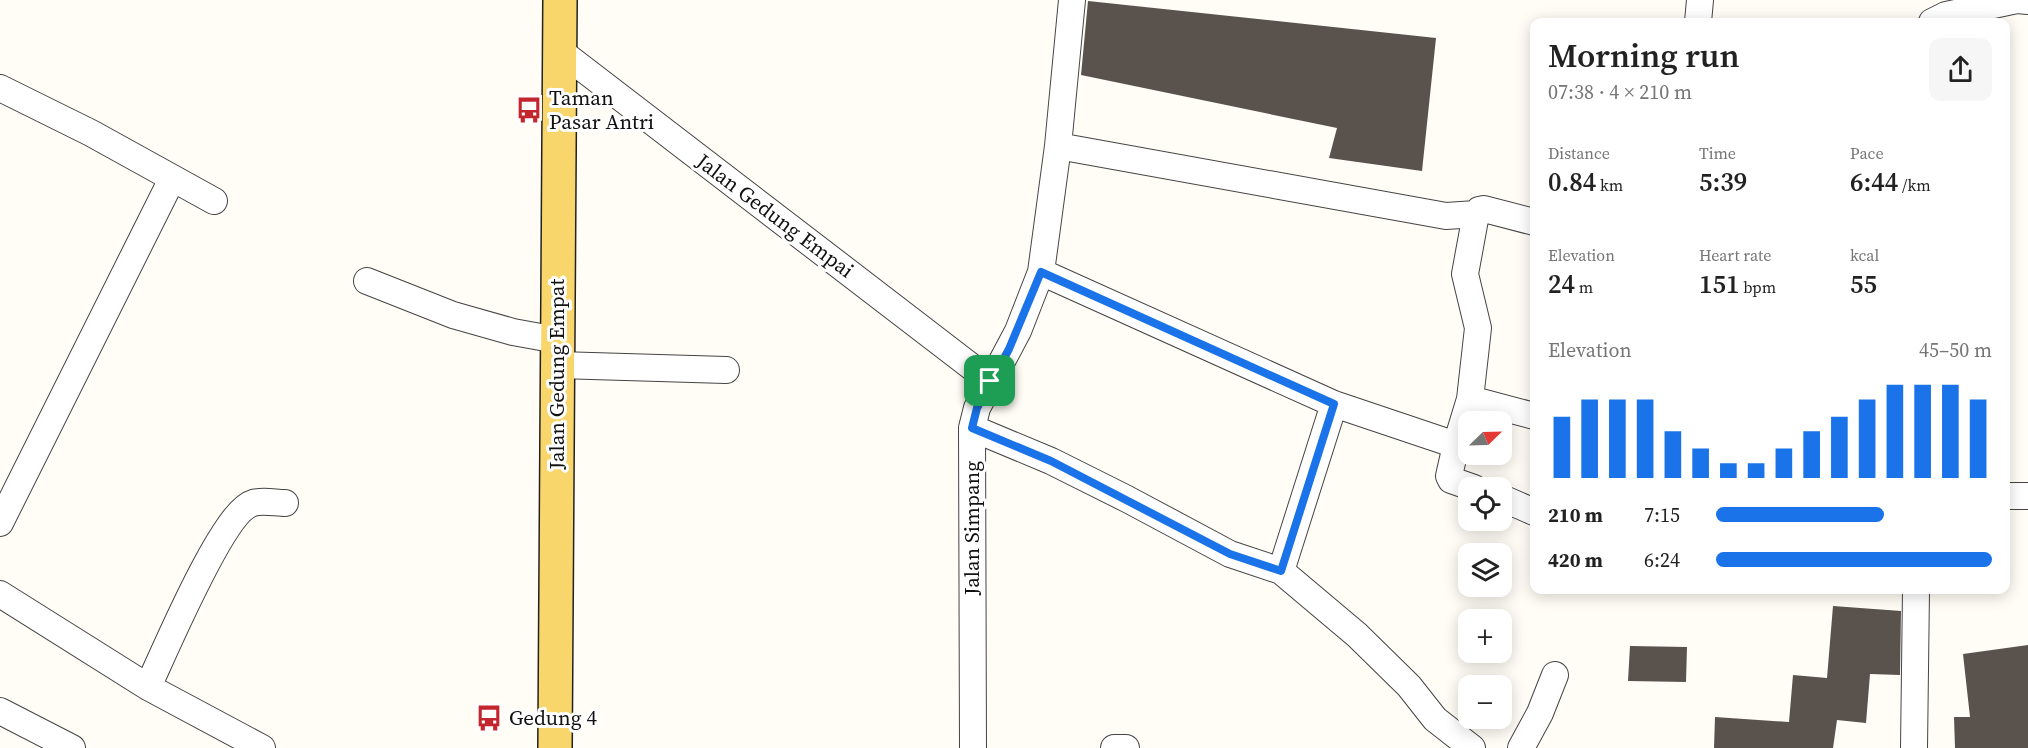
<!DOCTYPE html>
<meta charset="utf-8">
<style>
:root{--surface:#fff;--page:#f6f6f6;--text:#222;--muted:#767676;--accent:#1a73e8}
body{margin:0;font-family:"Source Serif 4",serif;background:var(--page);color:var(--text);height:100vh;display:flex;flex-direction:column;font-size:22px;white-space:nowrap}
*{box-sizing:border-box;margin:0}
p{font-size:20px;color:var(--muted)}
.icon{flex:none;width:33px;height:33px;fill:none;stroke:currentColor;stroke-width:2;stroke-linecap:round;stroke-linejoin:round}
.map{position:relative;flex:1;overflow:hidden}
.side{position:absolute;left:1530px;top:18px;width:480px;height:576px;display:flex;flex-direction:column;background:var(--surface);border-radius:12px;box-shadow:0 3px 15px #0003}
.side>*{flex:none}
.needle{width:39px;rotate:67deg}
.controls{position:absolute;left:1458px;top:411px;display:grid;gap:12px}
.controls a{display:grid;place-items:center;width:54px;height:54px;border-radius:12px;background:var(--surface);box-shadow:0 3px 15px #0003;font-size:30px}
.pin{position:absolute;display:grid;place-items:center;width:51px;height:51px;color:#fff;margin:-26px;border-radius:12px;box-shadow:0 3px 9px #0006}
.round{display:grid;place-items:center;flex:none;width:63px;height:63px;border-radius:12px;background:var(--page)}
.summary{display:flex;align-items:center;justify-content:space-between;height:102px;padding:0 18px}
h1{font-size:33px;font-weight:600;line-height:45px}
.figures{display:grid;grid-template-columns:repeat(3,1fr);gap:9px;height:102px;padding:6px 18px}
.figures div{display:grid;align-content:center}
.figures b{font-size:26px;font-weight:600}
.figures small{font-size:16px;font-weight:400}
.figures p{font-size:16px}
.chart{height:168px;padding:12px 18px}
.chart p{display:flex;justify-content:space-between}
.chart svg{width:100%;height:108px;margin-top:6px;stroke:var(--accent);stroke-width:6}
ul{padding:0 18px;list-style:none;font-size:20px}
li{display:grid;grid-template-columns:96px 72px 1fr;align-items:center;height:45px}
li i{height:15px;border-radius:8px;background:var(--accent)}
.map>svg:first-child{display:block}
</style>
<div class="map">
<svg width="2028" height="748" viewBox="0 0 2028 748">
<rect width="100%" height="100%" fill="#fffdf5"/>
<!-- building -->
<path fill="#5a524d" d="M1088 1 1436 38 1422 171 1329 158 1337 128 1081 75Z
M1833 606 1901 611 1900 675 1870 674 1866 723 1837 720 1833 748H1714L1715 717 1789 722 1793 675 1827 678Z
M2028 645V748H1955L1954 717H1970L1963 654Z
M1630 646 1687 647 1686 682 1628 681Z"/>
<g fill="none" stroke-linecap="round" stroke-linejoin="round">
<!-- street casing -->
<g stroke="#444" stroke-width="28">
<path id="street" d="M1698 22 1700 0
M1932 22 1946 15 2017 0 2028 1
M560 51 990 381
M0 88 91 133 214 201
M1058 146 1446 216 1476 214 1465 274 1478 328 1470 399
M1476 214 1479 210 1484 209 1534 222
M1041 272 1334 404 1456 445 1470 399 1534 416
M367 281 453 315 513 332 557 340
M558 365 726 370
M972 428 1051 461 1127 499 1230 554 1281 571 1357 635 1409 686 1435 719 1472 748
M1456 445 1449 476 1451 480 1474 488
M2006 496H2028
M1502 498 1534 512
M0 523 172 179
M1281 571 1334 404
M0 594 148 687 262 748
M148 687C163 655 223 511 253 503 262 500 276 503 285 503
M0 711 72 748
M973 748 972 428 977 408 1018 331 1041 272 1058 146 1072 0
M1114 748H1126
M1521 748 1540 713 1555 675
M1914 748 1916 590"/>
</g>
<!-- primary casing -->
<g stroke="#222" stroke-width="36">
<path id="primary" d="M555 748 560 0"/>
</g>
<!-- street -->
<use href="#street" stroke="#fff" stroke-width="26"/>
<!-- primary -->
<use href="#primary" stroke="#f9d66b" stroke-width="33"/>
</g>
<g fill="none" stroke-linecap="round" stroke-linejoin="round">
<!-- route casing -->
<g stroke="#fff" stroke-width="12">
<path id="route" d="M1041 272 1334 404 1281 571 1230 554 1051 461 972 428 977 408 1009 349Z"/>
</g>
<!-- route -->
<use href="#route" stroke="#1a73e8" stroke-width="8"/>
</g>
<!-- icons -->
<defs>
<g id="bus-bare" transform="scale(2.07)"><path d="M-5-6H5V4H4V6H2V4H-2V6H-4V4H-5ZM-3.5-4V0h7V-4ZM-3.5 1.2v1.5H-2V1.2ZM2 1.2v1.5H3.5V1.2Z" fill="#c4262e" stroke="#fff" stroke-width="2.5" paint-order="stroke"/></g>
</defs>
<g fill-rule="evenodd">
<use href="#bus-bare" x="529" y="110"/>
<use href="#bus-bare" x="489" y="718"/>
</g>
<g text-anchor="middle" stroke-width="6" stroke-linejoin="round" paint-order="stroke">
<!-- poi labels -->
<g font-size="21" fill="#111" stroke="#fff" text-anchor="start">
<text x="549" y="105">Taman<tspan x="549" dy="24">Pasar Antri</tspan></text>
<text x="509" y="725">Gedung 4</text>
</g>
<!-- street labels -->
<g font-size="21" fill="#111" stroke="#fff">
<text transform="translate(775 216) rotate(37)" y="7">Jalan Gedung Empai</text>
<text transform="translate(557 374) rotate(-90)" y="7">Jalan Gedung Empat</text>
<text transform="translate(972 528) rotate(-90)" y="7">Jalan Simpang</text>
</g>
</g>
</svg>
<div class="controls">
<a><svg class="needle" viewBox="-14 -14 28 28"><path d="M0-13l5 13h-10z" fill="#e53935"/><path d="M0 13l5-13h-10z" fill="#767676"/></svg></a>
<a><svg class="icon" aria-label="locate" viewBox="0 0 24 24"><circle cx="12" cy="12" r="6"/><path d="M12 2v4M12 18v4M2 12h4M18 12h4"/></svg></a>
<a><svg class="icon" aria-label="layers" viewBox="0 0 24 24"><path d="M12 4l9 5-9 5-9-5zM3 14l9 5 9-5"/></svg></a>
<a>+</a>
<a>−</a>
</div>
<div class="pin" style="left:990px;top:381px;background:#1e9e55"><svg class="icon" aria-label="arrive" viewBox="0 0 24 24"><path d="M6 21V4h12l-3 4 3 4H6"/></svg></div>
<section class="side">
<div class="summary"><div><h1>Morning run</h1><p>07:38 · 4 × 210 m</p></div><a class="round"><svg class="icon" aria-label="share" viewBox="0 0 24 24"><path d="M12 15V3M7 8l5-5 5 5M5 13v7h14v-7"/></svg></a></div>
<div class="figures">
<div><p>Distance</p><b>0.84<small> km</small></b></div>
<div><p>Time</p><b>5:39</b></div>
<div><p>Pace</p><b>6:44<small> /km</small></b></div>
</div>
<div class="figures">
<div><p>Elevation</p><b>24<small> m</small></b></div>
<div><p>Heart rate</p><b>151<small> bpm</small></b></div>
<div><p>kcal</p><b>55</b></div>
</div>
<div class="chart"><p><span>Elevation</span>45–50 m</p>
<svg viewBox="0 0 160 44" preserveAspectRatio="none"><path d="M5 44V19M15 44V12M25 44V12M35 44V12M45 44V25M55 44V32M65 44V38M75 44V38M85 44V32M95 44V25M105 44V19M115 44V12M125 44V6M135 44V6M145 44V6M155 44V12"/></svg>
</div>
<ul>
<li><b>210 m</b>7:15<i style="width:61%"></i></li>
<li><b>420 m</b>6:24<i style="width:100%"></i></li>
</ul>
</section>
</div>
